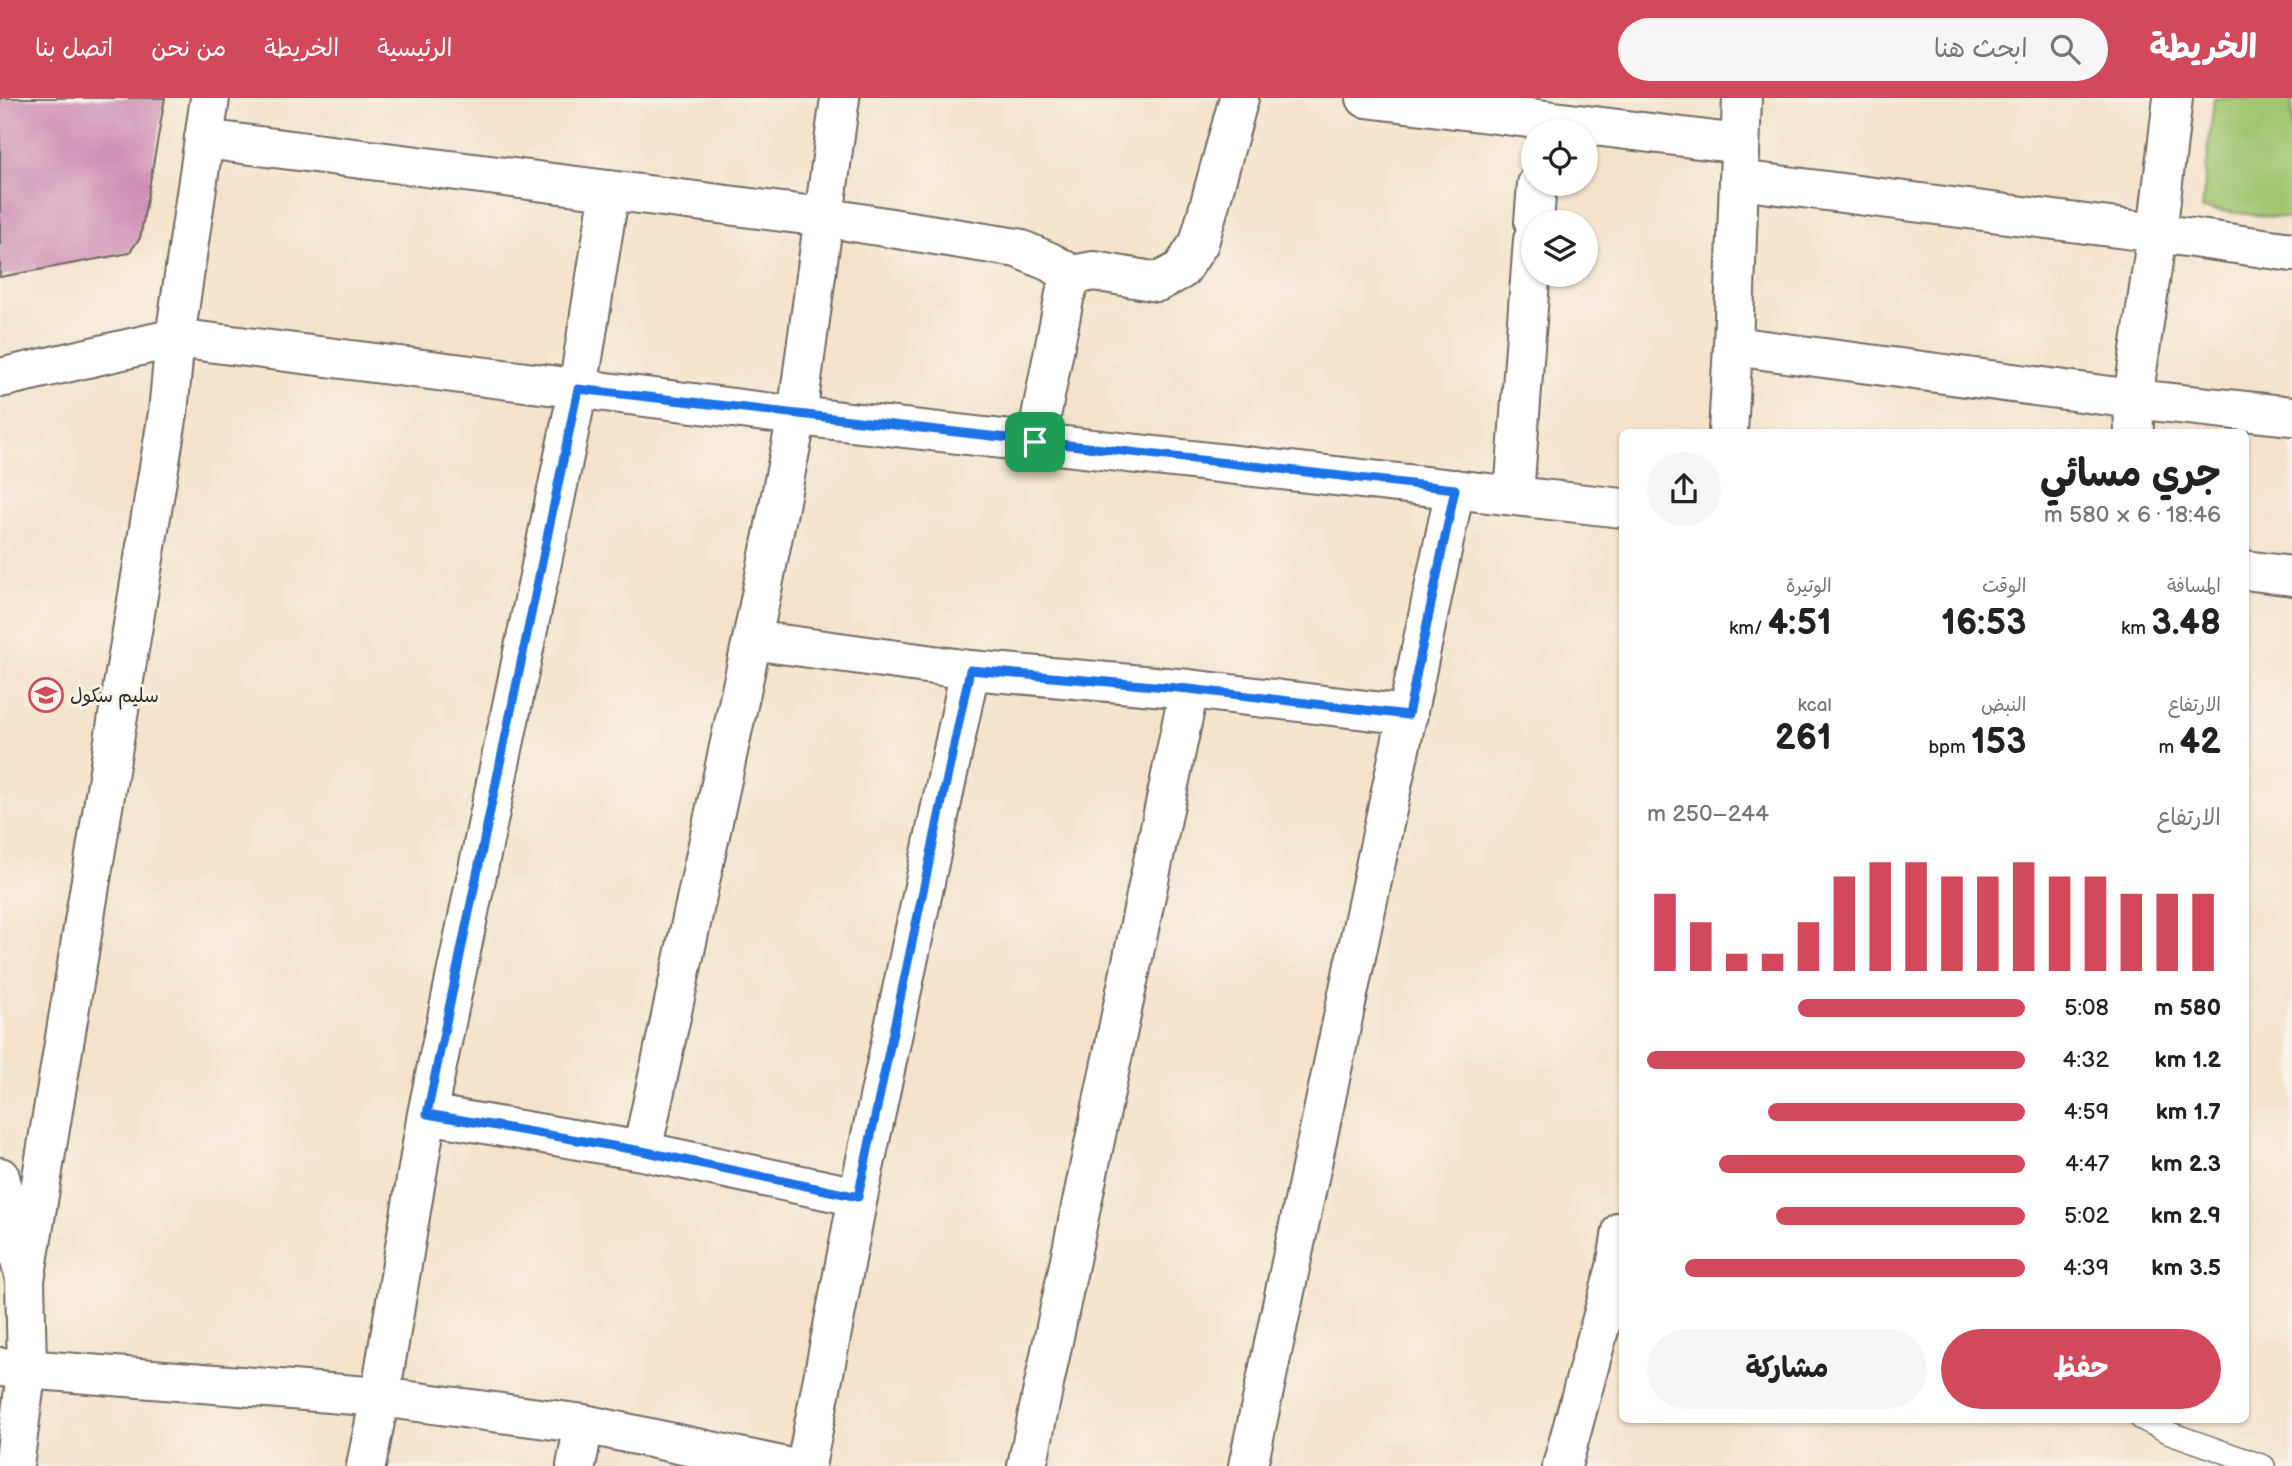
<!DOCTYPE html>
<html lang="ar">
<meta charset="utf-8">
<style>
:root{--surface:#fff;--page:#f6f6f6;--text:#222;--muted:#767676;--accent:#d1495b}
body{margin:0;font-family:"Balsamiq Sans","Playpen Sans Arabic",sans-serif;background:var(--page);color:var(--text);direction:rtl;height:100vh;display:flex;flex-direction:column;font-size:26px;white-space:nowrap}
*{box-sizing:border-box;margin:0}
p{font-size:23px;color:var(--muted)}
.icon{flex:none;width:38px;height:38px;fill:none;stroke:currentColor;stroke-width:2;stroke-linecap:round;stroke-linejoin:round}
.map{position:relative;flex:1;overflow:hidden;direction:ltr}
.side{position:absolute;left:1619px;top:331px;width:630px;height:994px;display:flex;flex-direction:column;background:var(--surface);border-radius:10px;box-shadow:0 2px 5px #0004;direction:rtl}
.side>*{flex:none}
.buttons{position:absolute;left:1521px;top:21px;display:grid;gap:14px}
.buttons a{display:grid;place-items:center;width:77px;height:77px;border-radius:50%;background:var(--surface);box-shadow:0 2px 5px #0004;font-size:35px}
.pin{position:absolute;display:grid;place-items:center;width:60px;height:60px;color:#fff;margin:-30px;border-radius:14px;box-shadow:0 4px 10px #0006}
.round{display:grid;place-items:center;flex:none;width:74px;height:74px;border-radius:37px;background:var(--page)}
.summary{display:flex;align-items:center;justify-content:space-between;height:119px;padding:0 28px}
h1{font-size:38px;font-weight:700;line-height:52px}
.figures{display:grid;grid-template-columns:repeat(3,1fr);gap:10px;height:119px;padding:7px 28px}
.figures div{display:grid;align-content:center}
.figures b{font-size:35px;font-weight:700}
.figures small{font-size:19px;font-weight:400}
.figures p{font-size:19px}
.chart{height:196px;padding:14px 28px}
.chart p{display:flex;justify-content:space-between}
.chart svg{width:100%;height:126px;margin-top:7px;stroke:var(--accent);stroke-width:6}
.button{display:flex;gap:14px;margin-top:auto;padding:14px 28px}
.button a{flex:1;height:80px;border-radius:42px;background:var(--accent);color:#fff;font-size:28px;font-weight:700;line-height:80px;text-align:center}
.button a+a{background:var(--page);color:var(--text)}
ul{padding:0 28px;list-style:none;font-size:23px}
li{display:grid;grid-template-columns:112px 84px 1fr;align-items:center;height:52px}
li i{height:18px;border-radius:9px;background:var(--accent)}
header{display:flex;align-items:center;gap:42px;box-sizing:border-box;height:98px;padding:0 35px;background:var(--accent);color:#fff}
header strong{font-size:33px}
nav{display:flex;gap:38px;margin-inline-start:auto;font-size:24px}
.search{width:490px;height:63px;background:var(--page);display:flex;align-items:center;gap:18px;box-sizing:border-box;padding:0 24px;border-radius:38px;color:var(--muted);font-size:26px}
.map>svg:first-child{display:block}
</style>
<header>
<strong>الخريطة</strong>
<div class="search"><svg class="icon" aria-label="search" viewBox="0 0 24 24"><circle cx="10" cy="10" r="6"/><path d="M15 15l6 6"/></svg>ابحث هنا</div>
<nav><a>الرئيسية</a><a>الخريطة</a><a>من نحن</a><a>اتصل بنا</a></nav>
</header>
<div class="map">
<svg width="2292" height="1368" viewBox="0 0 2292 1368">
<rect width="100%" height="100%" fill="#f7f3e8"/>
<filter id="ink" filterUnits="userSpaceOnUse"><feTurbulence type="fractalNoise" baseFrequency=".0143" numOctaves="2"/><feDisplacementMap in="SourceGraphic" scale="14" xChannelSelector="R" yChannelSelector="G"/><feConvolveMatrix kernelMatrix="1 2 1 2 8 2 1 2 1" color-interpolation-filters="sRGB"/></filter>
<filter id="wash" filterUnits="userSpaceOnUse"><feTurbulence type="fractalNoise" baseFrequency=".00686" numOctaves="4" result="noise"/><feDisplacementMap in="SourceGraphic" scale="28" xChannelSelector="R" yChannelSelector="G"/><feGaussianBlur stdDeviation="1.57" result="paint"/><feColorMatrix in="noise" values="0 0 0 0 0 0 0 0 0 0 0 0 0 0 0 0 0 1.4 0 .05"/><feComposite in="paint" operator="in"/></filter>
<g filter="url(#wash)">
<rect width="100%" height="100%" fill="#f4e3ca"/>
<!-- green -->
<path fill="#a0c671" stroke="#66784e" stroke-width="2" d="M2214 0H2292V121L2202 111Z"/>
<g id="blocks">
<!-- building -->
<path fill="#ce8fb3" d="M0 0H165L140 140 129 155 0 179Z"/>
</g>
</g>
<g filter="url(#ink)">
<use href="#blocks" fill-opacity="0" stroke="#716b63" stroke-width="2"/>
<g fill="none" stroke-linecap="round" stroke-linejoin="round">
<!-- service casing -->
<g stroke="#716b63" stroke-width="24">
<path id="service" d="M2141 1321 2170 1335 2264 1368"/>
</g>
<!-- minor casing -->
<g stroke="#716b63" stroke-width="42">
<path id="minor" d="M1366 0 1740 46
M204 41 822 119 1017 150 1050 164 1073 177
M1739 82 2157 135 2292 154
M1534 124 1537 86
M1733 248 2133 301 2292 318
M2134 334 2133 301 2157 135 2173 0
M1036 344 1065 196 1073 177 1094 173 1158 184 1181 172 1199 145 1239 0
M1514 397 1533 142
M2245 472 2292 478
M752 542 970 572 1189 591 1408 617
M427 1016 642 1053 858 1099
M642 1053 752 542 797 318 840 0
M0 1079 25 1182
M0 1269 380 1299 584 1326 782 1368
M366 1368 380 1299 427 1016 578 291 610 92
M576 1368 584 1326
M806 1368 858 1099 970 572
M1027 1368 1189 591
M1248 1368 1455 391"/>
</g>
<!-- tertiary casing -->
<g stroke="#716b63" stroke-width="42">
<path id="tertiary" d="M0 280 175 240 797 318 1622 410
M1728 334 1733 248 1742 0
M14 1368 27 1269 25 1182 168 315 175 240 210 0
M1562 1368 1616 1169 1622 1133"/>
</g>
<!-- service -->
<use href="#service" stroke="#fff" stroke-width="21"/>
<!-- minor -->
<use href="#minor" stroke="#fff" stroke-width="38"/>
<!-- tertiary -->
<use href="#tertiary" stroke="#fff" stroke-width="38"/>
</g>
</g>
<g fill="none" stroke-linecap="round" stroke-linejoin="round" filter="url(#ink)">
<!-- route casing -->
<g stroke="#fff" stroke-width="14">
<path id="route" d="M578 291 1455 391 1408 617 1189 591 970 572 858 1099 642 1053 427 1016Z"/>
</g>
<!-- route -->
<use href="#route" stroke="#1a73e8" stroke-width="9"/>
</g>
<!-- icons -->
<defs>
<g id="school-ring" transform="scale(1.75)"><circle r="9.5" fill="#f7f3e8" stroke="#d1495b" stroke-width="1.5"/><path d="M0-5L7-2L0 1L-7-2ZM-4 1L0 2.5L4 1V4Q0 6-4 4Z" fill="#d1495b"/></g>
</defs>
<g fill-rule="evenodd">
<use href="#school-ring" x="46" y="597"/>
</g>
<g text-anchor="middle" stroke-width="6" stroke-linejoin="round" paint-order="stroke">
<!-- poi labels -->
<g font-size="19" fill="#2b2b2b" stroke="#f7f3e8" text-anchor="start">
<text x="70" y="604">سليم سكول</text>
</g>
</g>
</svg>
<div class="buttons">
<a><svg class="icon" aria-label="locate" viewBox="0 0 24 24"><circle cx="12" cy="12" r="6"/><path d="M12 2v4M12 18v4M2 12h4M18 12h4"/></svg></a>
<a><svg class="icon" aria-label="layers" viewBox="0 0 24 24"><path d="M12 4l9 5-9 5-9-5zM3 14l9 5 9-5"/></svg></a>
</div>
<div class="pin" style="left:1035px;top:344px;background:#1e9e55"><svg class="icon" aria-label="arrive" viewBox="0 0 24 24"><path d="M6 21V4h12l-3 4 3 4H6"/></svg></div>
<section class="side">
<div class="summary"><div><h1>جري مسائي</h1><p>18:46 · 6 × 580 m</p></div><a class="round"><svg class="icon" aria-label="share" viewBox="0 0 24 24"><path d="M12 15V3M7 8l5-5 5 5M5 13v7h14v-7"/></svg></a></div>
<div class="figures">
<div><p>المسافة</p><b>3.48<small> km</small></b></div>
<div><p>الوقت</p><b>16:53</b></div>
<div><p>الوتيرة</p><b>4:51<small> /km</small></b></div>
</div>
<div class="figures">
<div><p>الارتفاع</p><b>42<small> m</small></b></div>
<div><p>النبض</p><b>153<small> bpm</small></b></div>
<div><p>kcal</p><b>261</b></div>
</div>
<div class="chart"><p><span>الارتفاع</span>244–250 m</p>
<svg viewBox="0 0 160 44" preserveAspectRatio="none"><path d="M5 44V17M15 44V27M25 44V38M35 44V38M45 44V27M55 44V11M65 44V6M75 44V6M85 44V11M95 44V11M105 44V6M115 44V11M125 44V11M135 44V17M145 44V17M155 44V17"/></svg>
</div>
<ul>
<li><b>580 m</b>5:08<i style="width:60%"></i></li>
<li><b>1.2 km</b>4:32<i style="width:100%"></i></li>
<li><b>1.7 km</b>4:59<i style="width:68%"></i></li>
<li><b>2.3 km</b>4:47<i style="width:81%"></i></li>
<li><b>2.9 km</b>5:02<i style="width:66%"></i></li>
<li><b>3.5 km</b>4:39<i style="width:90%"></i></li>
</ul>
<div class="button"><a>حفظ</a><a>مشاركة</a></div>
</section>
</div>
